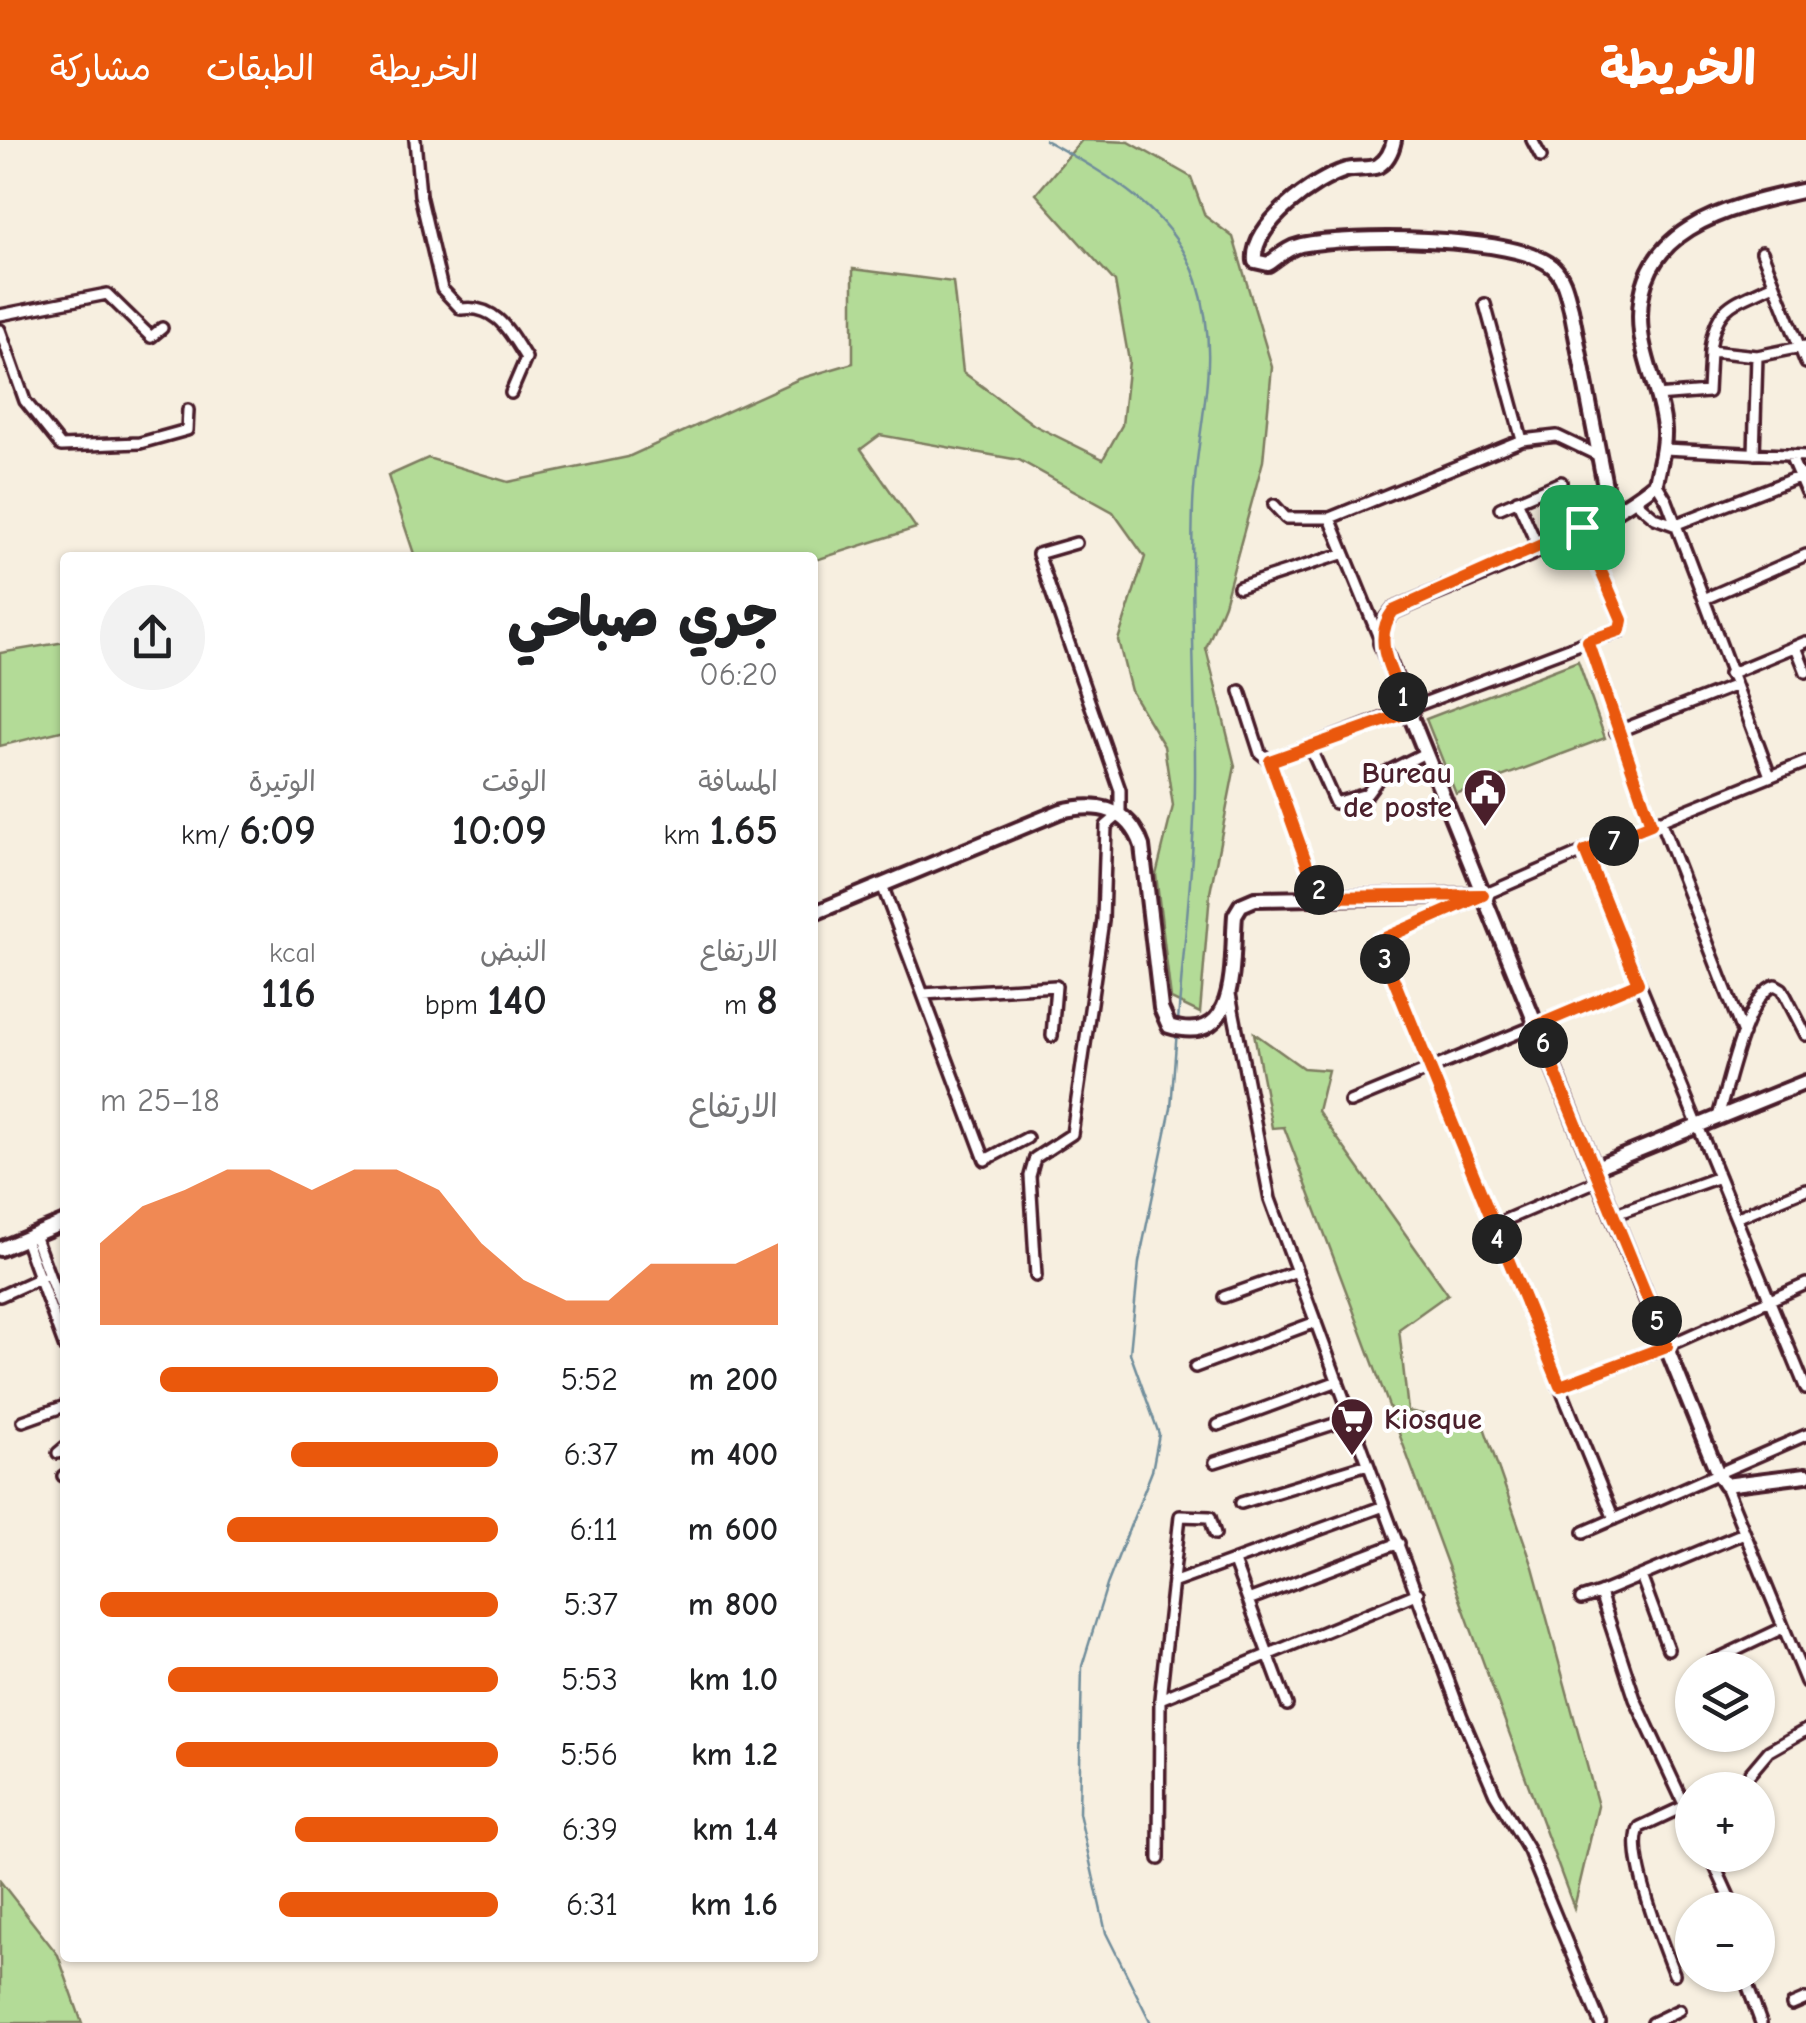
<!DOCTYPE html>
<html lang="ar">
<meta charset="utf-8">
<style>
:root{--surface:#fff;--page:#f2f2f2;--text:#202124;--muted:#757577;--accent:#ea580c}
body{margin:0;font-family:"Comic Neue","Playpen Sans Arabic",sans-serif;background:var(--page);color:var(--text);direction:rtl;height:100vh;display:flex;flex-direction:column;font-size:38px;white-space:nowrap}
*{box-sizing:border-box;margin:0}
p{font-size:32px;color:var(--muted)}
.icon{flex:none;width:55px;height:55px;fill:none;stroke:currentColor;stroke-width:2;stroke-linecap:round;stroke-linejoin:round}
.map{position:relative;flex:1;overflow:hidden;direction:ltr}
.side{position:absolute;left:60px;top:412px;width:758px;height:1410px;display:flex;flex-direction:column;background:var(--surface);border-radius:10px;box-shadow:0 2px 8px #0004;direction:rtl}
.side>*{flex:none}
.tools{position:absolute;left:1675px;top:1512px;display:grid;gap:20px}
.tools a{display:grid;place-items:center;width:100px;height:100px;border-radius:50%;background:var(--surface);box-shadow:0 2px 8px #0004;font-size:50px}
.pin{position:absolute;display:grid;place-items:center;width:85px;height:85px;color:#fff;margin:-42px;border-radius:20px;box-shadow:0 5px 15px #0006}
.km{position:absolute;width:50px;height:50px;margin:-25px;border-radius:50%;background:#222;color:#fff;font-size:28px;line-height:50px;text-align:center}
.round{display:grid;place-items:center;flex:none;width:105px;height:105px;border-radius:52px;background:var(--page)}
.summary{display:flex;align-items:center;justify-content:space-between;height:170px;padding:0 40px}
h1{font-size:55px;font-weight:800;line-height:75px}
.figures{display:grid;grid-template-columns:repeat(3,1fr);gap:15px;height:170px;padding:10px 40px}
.figures div{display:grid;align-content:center}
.figures b{font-size:42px;font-weight:800}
.figures small{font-size:28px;font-weight:400}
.figures p{font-size:28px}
.chart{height:280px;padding:20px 40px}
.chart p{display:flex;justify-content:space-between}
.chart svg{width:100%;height:180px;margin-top:10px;fill:var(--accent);opacity:.7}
ul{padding:0 40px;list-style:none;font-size:32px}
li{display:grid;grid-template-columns:160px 120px 1fr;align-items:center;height:75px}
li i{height:25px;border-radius:12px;background:var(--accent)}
header{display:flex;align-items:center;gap:60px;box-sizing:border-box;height:140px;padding:0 50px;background:var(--accent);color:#fff}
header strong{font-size:48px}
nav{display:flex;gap:55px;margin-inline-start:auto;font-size:35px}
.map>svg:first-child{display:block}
</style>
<header>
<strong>الخريطة</strong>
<nav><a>الخريطة</a><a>الطبقات</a><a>مشاركة</a></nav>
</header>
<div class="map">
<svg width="1806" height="1883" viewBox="0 0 1806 1883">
<rect width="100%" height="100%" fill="#f7efe0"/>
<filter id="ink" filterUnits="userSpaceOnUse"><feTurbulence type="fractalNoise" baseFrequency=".01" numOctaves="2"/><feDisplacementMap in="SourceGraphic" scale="20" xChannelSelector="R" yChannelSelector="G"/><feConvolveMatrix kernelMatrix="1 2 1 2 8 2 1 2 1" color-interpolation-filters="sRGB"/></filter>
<g filter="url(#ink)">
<!-- green -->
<path fill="#b3db97" stroke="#7e7d61" stroke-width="2.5" d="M1082 0 1129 2 1191 37 1205 76 1233 97 1272 227 1263 321 1224 464 1206 508 1235 626 1210 753 1200 873 1171 859 1156 735 1173 666 1164 606 1131 551 1118 500 1145 417 1113 372 1019 320 880 295 861 309 916 388 813 421 812 418 415 417 388 336 428 318 508 342 628 317 799 239 853 223V129L953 142 963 232 1034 285 1103 319 1122 285 1129 221 1115 142 1036 54Z
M65 502V590L0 606V513Z
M1578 521 1605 598 1456 654 1426 579Z
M1254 893 1303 928 1328 930 1318 971 1448 1154 1399 1189 1408 1271 1484 1287 1533 1427 1598 1666 1574 1768C1477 1508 1384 1247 1284 987L1272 988Z
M0 1741 58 1815 82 1883H0Z"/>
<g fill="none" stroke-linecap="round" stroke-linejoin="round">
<!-- stream -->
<path stroke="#6f8d9b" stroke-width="2.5" d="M1045 0C1106 34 1174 70 1197 141 1223 223 1196 285 1193 366 1190 452 1195 538 1195 624 1196 710 1184 796 1178 882
M1151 1883 1106 1793 1079 1673 1082 1526 1107 1445 1152 1331 1159 1294 1130 1213 1139 1122 1171 968 1177 890"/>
<!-- street casing -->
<g stroke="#4a1f2b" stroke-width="16">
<path id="street" d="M415 0 420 55 442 149 461 169C496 164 509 191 526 218L511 253
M1532 0 1541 17
M1762 112 1806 223
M1485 164 1522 300 1557 296 1597 315
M0 175 107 154 151 197 162 188
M0 190 25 261 61 306 140 303 187 290 188 270
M1710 211C1715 163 1735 163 1774 144
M1757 216 1806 206
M1656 256 1708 252 1710 211 1757 216 1754 314
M1664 309 1806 316
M1790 315 1806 352
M1656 343 1667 361 1704 459 1806 415
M1517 360 1538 407
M1635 361 1655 378 1674 385 1806 334
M1274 365 1286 378H1330L1522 300
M1500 368 1561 342
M1330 378 1380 500
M1582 387 1621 480 1620 491 1588 501 1651 684
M1239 447 1342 414
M1702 454 1770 636
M1796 507 1806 532
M1729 534 1806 502
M1240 551 1260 613 1270 621
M1616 592 1734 546
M1310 607 1335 663 1367 654 1381 635 1425 613
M1660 680 1743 894
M1585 711 1806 622
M882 745 985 1020 1027 998
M1323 757 1309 730 1270 621 1588 501
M923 854 1056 846 1052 896
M1230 854 1270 1059 1462 1577 1495 1654 1529 1711 1600 1883
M1350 962 1639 843
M1718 977C1727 948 1746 854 1775 845L1782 849 1806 895
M1613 1075 1719 1037
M1736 1078 1806 1049
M1491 1086 1599 1040
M34 1095 65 1178
M25 1099 65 1208
M1036 1136 1030 1036 1035 1018 1072 994 1103 780 1106 686 1120 674V650L1038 414 1076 403
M0 1156 42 1137
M1224 1157 1297 1131
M1195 1227 1316 1182
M1559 1246 1667 1206 1806 1144
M23 1281 65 1266
M1218 1285 1338 1241
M58 1313 65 1307
M1215 1322 1353 1278
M63 1336 65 1335
M1725 1345 1806 1542
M1241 1363 1368 1324
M1614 1379 1378 801 1585 711 1806 1249
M1584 1392 1806 1295
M1234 1422 1287 1565
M1641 1436 1668 1509
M1175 1442 1384 1366
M1581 1459 1600 1453
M1248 1460 1399 1403
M1711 1522 1783 1488
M1160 1559 1418 1453
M1736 1650 1769 1611 1806 1590
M1692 1681 1635 1559 1600 1453 1744 1393
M1710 1715 1735 1770
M1159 1719 1160 1559 1180 1376 1210 1377 1215 1394
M1674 1834C1663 1806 1625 1711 1640 1687L1685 1666
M1746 1842 1761 1883
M1792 1865 1806 1859
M1652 1883 1679 1870"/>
</g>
<!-- secondary casing -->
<g stroke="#4a1f2b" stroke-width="20">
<path id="secondary" d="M1394 0C1392 10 1388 20 1378 26 1368 30 1357 27 1346 30 1315 39 1251 85 1255 121L1268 124C1279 117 1287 108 1301 105 1349 95 1517 95 1553 127 1565 138 1567 155 1571 169L1610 372
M1806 50C1727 67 1629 88 1641 193 1645 226 1662 258 1664 290 1665 309 1659 326 1656 343 1594 395 1469 437 1393 471L1383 484 1381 503 1718 1334 1725 1345 1806 1335
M812 774 1061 671C1098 662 1129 668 1142 706L1161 868 1169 886C1241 908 1231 821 1235 775L1241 765 1255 759 1483 755
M1594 1028 1806 942
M0 1109 65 1082"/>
</g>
<!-- street -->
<use href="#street" stroke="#fff" stroke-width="9"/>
<!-- secondary -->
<use href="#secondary" stroke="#fff" stroke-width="12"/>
</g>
</g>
<g fill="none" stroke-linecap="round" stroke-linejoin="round" filter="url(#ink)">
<!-- route casing -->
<g stroke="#fff" stroke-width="20">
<path id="route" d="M1582 387 1622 480 1620 490 1588 501 1651 684 1585 711 1638 843 1536 886 1667 1206 1560 1246 1378 801 1483 755 1323 757 1309 730 1270 621 1409 572C1396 540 1369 502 1393 471Z"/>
</g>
<!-- route -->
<use href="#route" stroke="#ea580c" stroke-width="12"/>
</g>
<!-- icons -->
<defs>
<g id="civic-pin" transform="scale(2.25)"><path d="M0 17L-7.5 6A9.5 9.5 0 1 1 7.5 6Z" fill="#4a1f2b" stroke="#fff"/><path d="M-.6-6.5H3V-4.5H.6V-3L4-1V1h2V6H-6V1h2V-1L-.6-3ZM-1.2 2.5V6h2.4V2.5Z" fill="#fff"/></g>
<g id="supermarket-pin" transform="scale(2.25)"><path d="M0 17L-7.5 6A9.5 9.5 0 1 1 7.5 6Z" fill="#4a1f2b" stroke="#fff"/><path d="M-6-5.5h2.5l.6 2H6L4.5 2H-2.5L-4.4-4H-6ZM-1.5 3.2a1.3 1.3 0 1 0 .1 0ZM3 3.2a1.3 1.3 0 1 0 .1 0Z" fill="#fff"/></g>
</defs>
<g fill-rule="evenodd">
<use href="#civic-pin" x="1485" y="650"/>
<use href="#supermarket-pin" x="1352" y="1279"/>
</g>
<g text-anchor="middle" stroke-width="8" stroke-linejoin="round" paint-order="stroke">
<!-- poi labels -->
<g font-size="30" font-weight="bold" fill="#4a1f2b" stroke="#fff" text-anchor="end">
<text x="1452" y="643">Bureau<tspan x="1452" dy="34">de poste</tspan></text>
<text x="1384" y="1289" text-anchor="start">Kiosque</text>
</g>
</g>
</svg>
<div class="tools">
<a><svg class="icon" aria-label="layers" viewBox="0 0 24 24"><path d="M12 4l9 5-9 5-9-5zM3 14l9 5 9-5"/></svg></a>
<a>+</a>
<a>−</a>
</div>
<div class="pin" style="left:1582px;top:387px;background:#1e9e55"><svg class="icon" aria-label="arrive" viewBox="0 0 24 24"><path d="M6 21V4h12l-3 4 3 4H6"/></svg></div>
<b class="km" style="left:1403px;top:557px">1</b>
<b class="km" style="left:1319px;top:750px">2</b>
<b class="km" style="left:1385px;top:819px">3</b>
<b class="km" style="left:1497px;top:1099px">4</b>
<b class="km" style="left:1657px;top:1181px">5</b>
<b class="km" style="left:1543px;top:903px">6</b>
<b class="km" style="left:1614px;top:701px">7</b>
<section class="side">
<div class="summary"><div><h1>جري صباحي</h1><p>06:20</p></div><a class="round"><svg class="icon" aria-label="share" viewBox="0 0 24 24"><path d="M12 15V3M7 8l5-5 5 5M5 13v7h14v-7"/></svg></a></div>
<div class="figures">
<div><p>المسافة</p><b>1.65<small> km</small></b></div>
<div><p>الوقت</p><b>10:09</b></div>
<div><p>الوتيرة</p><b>6:09<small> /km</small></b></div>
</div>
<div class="figures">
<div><p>الارتفاع</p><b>8<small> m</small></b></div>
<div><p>النبض</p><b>140<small> bpm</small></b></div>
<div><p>kcal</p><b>116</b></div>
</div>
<div class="chart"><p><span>الارتفاع</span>18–25 m</p>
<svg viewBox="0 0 160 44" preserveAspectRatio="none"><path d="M0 44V24L10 15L20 11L30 6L40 6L50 11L60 6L70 6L80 11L90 24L100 33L110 38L120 38L130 29L140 29L150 29L160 24V44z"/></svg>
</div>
<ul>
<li><b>200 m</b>5:52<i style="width:85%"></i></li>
<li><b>400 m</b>6:37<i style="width:52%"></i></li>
<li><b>600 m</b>6:11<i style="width:68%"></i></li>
<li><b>800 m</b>5:37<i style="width:100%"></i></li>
<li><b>1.0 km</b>5:53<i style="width:83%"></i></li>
<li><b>1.2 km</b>5:56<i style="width:81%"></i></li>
<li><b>1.4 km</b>6:39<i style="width:51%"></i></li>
<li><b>1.6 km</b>6:31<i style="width:55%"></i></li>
</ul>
</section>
</div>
